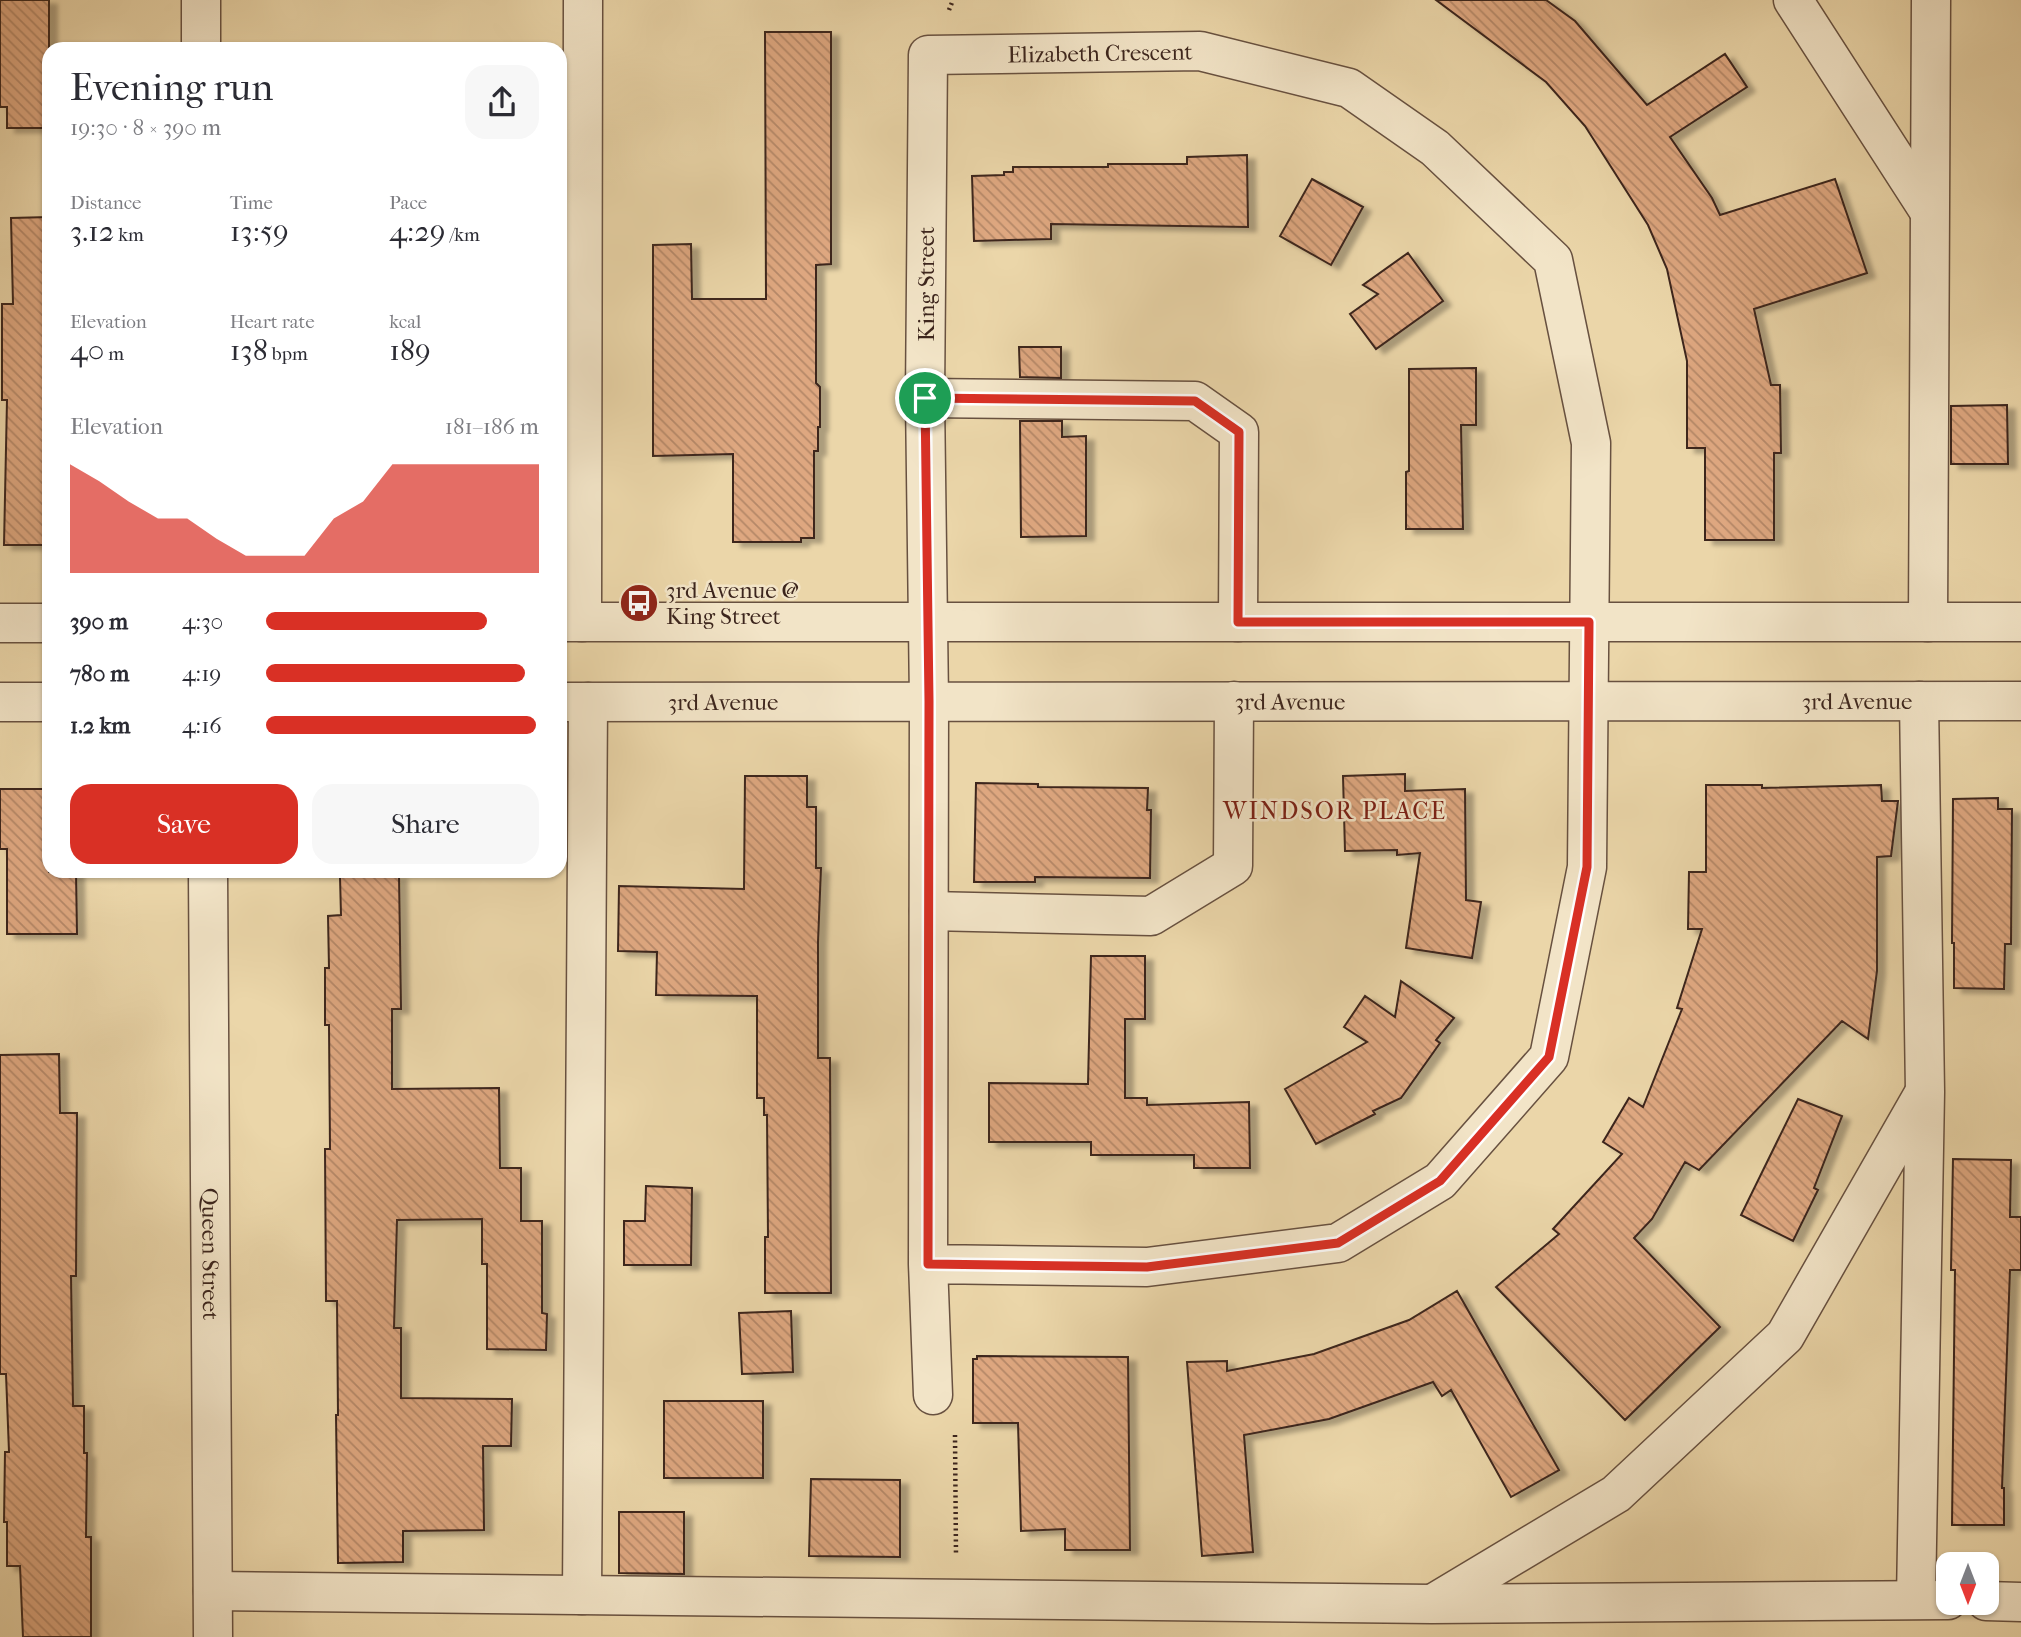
<!DOCTYPE html>
<meta charset="utf-8">
<style>
:root{--surface:#fff;--page:#f7f7f7;--text:#2b2b33;--muted:#7c7c81;--accent:#d93025}
body{margin:0;font-family:"IM FELL French Canon",serif;background:var(--page);color:var(--text);height:100vh;display:flex;flex-direction:column;font-size:26px;white-space:nowrap}
*{box-sizing:border-box;margin:0}
p{font-size:23px;color:var(--muted)}
.icon{flex:none;width:38px;height:38px;fill:none;stroke:currentColor;stroke-width:2;stroke-linecap:round;stroke-linejoin:round}
.map{position:relative;flex:1;overflow:hidden}
.details{position:absolute;left:42px;top:42px;width:525px;height:836px;display:flex;flex-direction:column;background:var(--surface);border-radius:21px;box-shadow:0 2px 5px #0004}
.details>*{flex:none}
.needle{width:46px;rotate:180deg}
.fabs{position:absolute;left:1936px;top:1552px;display:grid;gap:14px}
.fabs a{display:grid;place-items:center;width:63px;height:63px;border-radius:14px;background:var(--surface);box-shadow:0 2px 5px #0004;font-size:35px}
.pin{position:absolute;display:grid;place-items:center;width:60px;height:60px;color:#fff;margin:-30px;border:4px solid #fff;border-radius:50%;box-shadow:0 2px 7px #0007}
.round{display:grid;place-items:center;flex:none;width:74px;height:74px;border-radius:21px;background:var(--page)}
.summary{display:flex;align-items:center;justify-content:space-between;height:119px;padding:0 28px}
h1{font-size:38px;font-weight:600;line-height:52px}
.figures{display:grid;grid-template-columns:repeat(3,1fr);gap:10px;height:119px;padding:7px 28px}
.figures div{display:grid;align-content:center}
.figures b{font-size:30px;font-weight:600}
.figures small{font-size:19px;font-weight:400}
.figures p{font-size:19px}
.chart{height:196px;padding:14px 28px}
.chart p{display:flex;justify-content:space-between}
.chart svg{width:100%;height:126px;margin-top:7px;fill:var(--accent);opacity:.7}
.cta{display:flex;gap:14px;margin-top:auto;padding:14px 28px}
.cta a{flex:1;height:80px;border-radius:21px;background:var(--accent);color:#fff;font-size:28px;font-weight:600;line-height:80px;text-align:center}
.cta a+a{background:var(--page);color:var(--text)}
ul{padding:0 28px;list-style:none;font-size:23px}
li{display:grid;grid-template-columns:112px 84px 1fr;align-items:center;height:52px}
li i{height:18px;border-radius:9px;background:var(--accent)}
.map>svg:first-child{display:block}
</style>
<div class="map">
<svg width="2021" height="1637" viewBox="0 0 2021 1637">
<defs>
<pattern id="building-back-hatch" width="6" height="6" patternUnits="userSpaceOnUse" patternTransform="scale(1.75)"><rect width="6" height="6" fill="#dea780"/><path d="M-1 5l2 2M0 0l6 6M5-1l2 2" fill="none" stroke="#b58868"/></pattern>
<filter id="shadow"><feDropShadow dx="8" dy="4.5" stdDeviation="2" flood-color="#0004"/></filter>
</defs>
<rect width="100%" height="100%" fill="#ebd6a9"/>
<filter id="stains"><feTurbulence type="fractalNoise" baseFrequency=".00286" numOctaves="4"/><feColorMatrix values="0 0 0 0 .2 0 0 0 0 .09 0 0 0 0 .02 0 0 0 .5 -.17"/></filter>
<radialGradient id="worn" r=".72"><stop offset=".6" stop-color="#630" stop-opacity="0"/><stop offset="1" stop-color="#630" stop-opacity=".3"/></radialGradient>
<!-- building -->
<path fill="url(#building-back-hatch)" stroke="#3c251d" stroke-width="2" filter="url(#shadow)" d="M0 0H49V128H7V107H0Z
M1436 0H1546L1575 21 1647 105 1725 54 1747 87 1670 137 1712 198 1720 215 1835 179 1867 273 1754 309 1771 385H1780L1781 453H1774V540H1705V448H1687V361L1667 269 1648 225 1585 126 1546 82Z
M765 32H831V264L816 265V383L820 387V427H818V451H814V538H801V542H733V454L653 456V245L691 244 692 299H766Z
M1247 155 1248 227 1051 224V239L974 241 972 176 1004 175V172H1013V167H1108V164H1187V157Z
M1312 179 1363 207 1331 265 1280 236Z
M49 217V545H4L7 400H2V304H13L11 218Z
M1408 253 1443 301 1376 349 1350 314 1378 294 1363 285Z
M1019 347H1061V378L1020 377Z
M1476 368V425H1461L1463 529H1406V472L1409 471V369Z
M2007 405 2008 464H1951V406Z
M1020 421H1062V437L1086 436V536L1021 537Z
M1405 774V791L1465 789 1466 900 1481 902 1472 958 1406 948 1420 853 1397 855V850L1345 851 1343 776Z
M745 776H807V807H816V868H821L818 942V1058H830L831 1293H765V1237H768L767 1115H764V1098H757V996L656 995 657 952 618 951 619 886 744 889Z
M976 783 1038 784V787L1148 788 1147 810H1151L1150 878 1035 877V882H974Z
M1706 785H1762V788L1881 785 1882 801H1898L1891 856 1877 857V971L1868 1039 1842 1021 1699 1170 1685 1162 1652 1219 1634 1238 1720 1327 1625 1420 1496 1287 1559 1234 1553 1229 1622 1154 1603 1142 1629 1098 1643 1107 1682 1009 1677 1008 1702 929H1688L1689 872H1706Z
M0 789H49V872H76L77 934H7V849H0Z
M1998 798V809H2012L2011 944H2005L2004 989 1954 988V943H1952L1953 799Z
M399 875 401 1009H392V1089L499 1088 500 1168H521V1221H542V1313L547 1314 546 1350 487 1349V1264H482V1219L397 1220 394 1328H401V1398L512 1399 511 1446H483L484 1530 403 1531V1562L338 1563 336 1415H338L337 1301H326L325 1149H330L329 1025H325V968H329L328 916 341 915 340 877Z
M1091 956H1145V1019H1125V1098H1147V1105L1249 1102 1250 1168H1194V1155H1091V1142H989V1083L1088 1084Z
M1401 981 1454 1018 1436 1040 1440 1043 1401 1098 1373 1111 1375 1114 1316 1144 1285 1089 1367 1042 1344 1027 1365 996 1395 1017Z
M59 1054 60 1113H77L76 1276H71L73 1406H84V1453H87L86 1537H91V1637H23L20 1566H7V1522H4L5 1452H9L6 1374H0V1055Z
M1798 1099 1842 1116 1814 1188 1818 1190 1793 1241 1741 1215Z
M1953 1159 2011 1160 2010 1217H2021V1270H2010L2002 1488H2004V1525H1952L1955 1270H1951Z
M646 1186 692 1188 691 1265H624V1221H645Z
M1457 1291 1559 1470 1511 1497 1451 1390 1442 1396 1433 1382 1329 1419 1244 1435 1253 1552 1202 1556 1187 1362 1227 1361V1371L1314 1354 1409 1320Z
M791 1311 793 1372 742 1374 739 1313Z
M977 1356 1128 1357 1130 1550H1065V1529L1021 1531 1018 1423H973V1359H977Z
M664 1401H763V1478H664Z
M811 1479 900 1480V1557L809 1556Z
M619 1512H684V1574L619 1573Z"/>
<g fill="none" stroke-linecap="round" stroke-linejoin="round">
<!-- minor casing -->
<g stroke="#685140" stroke-width="41">
<g id="minor">
<path d="M201 0V49"/>
<path d="M1793 0 1929 211"/>
<path d="M925 398 1195 401 1239 432 1238 622"/>
<path d="M560 622H2021"/>
<path d="M582 622 583 0"/>
<path d="M1928 622 1931 0"/>
<path d="M0 623H49"/>
<path d="M0 702H49"/>
<path id="s1" d="M560 702 2021 701"/>
<path id="s2" d="M208 872 213 1637"/>
<path d="M929 911 1151 916 1233 866 1234 701"/>
<path d="M928 1264 1147 1267 1338 1243 1440 1181 1549 1057 1587 867 1591 443 1553 260 1435 148 1349 88 1200 51 928 55 925 398 929 701 928 1264 933 1395"/>
<path d="M213 1591 1432 1604 1948 1600"/>
<path d="M582 1595 588 702"/>
<path d="M1916 1599 1925 1092 1919 701"/>
<path d="M1986 1601 2021 1602"/>
<path d="M1434 1603 1616 1494 1785 1336 1923 1095"/>
</g>
</g>
<!-- path -->
<path stroke="#3c251d" stroke-width="4.5" stroke-dasharray="2 3.5" stroke-linecap="butt" d="M949 10 953 0
M955 1435 956 1556"/>
<!-- minor -->
<use href="#minor" stroke="#f2e4c7" stroke-width="38"/>
</g>
<g fill="none" stroke-linecap="round" stroke-linejoin="round">
<!-- route casing -->
<g stroke="#fff" stroke-width="14">
<path id="route" d="M925 398 1195 401 1239 432 1238 622H1589L1587 867 1549 1057 1440 1181 1338 1243 1147 1267 928 1264 929 701Z"/>
</g>
<!-- route -->
<use href="#route" stroke="#d93025" stroke-width="9"/>
</g>
<!-- icons -->
<defs>
<g id="bus-disc" transform="scale(2.0125)"><circle r="9.5" fill="#8f2418" stroke="#f2e4c7"/><path d="M-5-6H5V4H4V6H2V4H-2V6H-4V4H-5ZM-3.5-4V0h7V-4ZM-3.5 1.2v1.5H-2V1.2ZM2 1.2v1.5H3.5V1.2Z" fill="#fff"/></g>
</defs>
<g fill-rule="evenodd">
<use href="#bus-disc" x="639" y="603"/>
</g>
<g text-anchor="middle" stroke-width="5" stroke-linejoin="round" paint-order="stroke">
<!-- street labels -->
<g font-size="23" fill="#3c251d" stroke="#f2e4c7">
<text transform="translate(1100 53) rotate(-1)" y="8">Elizabeth Crescent</text>
<text transform="translate(926 284) rotate(-90)" y="8">King Street</text>
<text dy="8" stroke="none"><textPath href="#s1" startOffset="730">3rd Avenue</textPath></text>
<text dy="8" stroke="none"><textPath href="#s1" startOffset="1297">3rd Avenue</textPath></text>
<text dy="8" stroke="none"><textPath href="#s1" startOffset="163">3rd Avenue</textPath></text>
<text dy="8" stroke="none"><textPath href="#s2" startOffset="382">Queen Street</textPath></text>
</g>
<!-- poi labels -->
<g font-size="23" fill="#3c251d" stroke="#f2e4c7" text-anchor="start">
<text x="666" y="598">3rd Avenue @<tspan x="666" dy="26">King Street</tspan></text>
</g>
<!-- neighbourhood labels -->
<g font-size="24" letter-spacing="2" fill="#7a1f14" stroke="#f2e4c7">
<text x="1335" y="819">WINDSOR PLACE</text>
</g>
</g>
<rect width="100%" height="100%" filter="url(#stains)"/>
<rect width="100%" height="100%" fill="url(#worn)"/>
</svg>
<div class="fabs">
<a><svg class="needle" viewBox="-14 -14 28 28"><path d="M0-13l5 13h-10z" fill="#e53935"/><path d="M0 13l5-13h-10z" fill="#7c7c81"/></svg></a>
</div>
<div class="pin" style="left:925px;top:398px;background:#1e9e55"><svg class="icon" aria-label="arrive" viewBox="0 0 24 24"><path d="M6 21V4h12l-3 4 3 4H6"/></svg></div>
<section class="details">
<div class="summary"><div><h1>Evening run</h1><p>19:30 · 8 × 390 m</p></div><a class="round"><svg class="icon" aria-label="share" viewBox="0 0 24 24"><path d="M12 15V3M7 8l5-5 5 5M5 13v7h14v-7"/></svg></a></div>
<div class="figures">
<div><p>Distance</p><b>3.12<small> km</small></b></div>
<div><p>Time</p><b>13:59</b></div>
<div><p>Pace</p><b>4:29<small> /km</small></b></div>
</div>
<div class="figures">
<div><p>Elevation</p><b>40<small> m</small></b></div>
<div><p>Heart rate</p><b>138<small> bpm</small></b></div>
<div><p>kcal</p><b>189</b></div>
</div>
<div class="chart"><p><span>Elevation</span>181–186 m</p>
<svg viewBox="0 0 160 44" preserveAspectRatio="none"><path d="M0 44V6L10 12L20 19L30 25L40 25L50 32L60 38L70 38L80 38L90 25L100 19L110 6L120 6L130 6L140 6L150 6L160 6V44z"/></svg>
</div>
<ul>
<li><b>390 m</b>4:30<i style="width:81%"></i></li>
<li><b>780 m</b>4:19<i style="width:95%"></i></li>
<li><b>1.2 km</b>4:16<i style="width:99%"></i></li>
</ul>
<div class="cta"><a>Save</a><a>Share</a></div>
</section>
</div>
